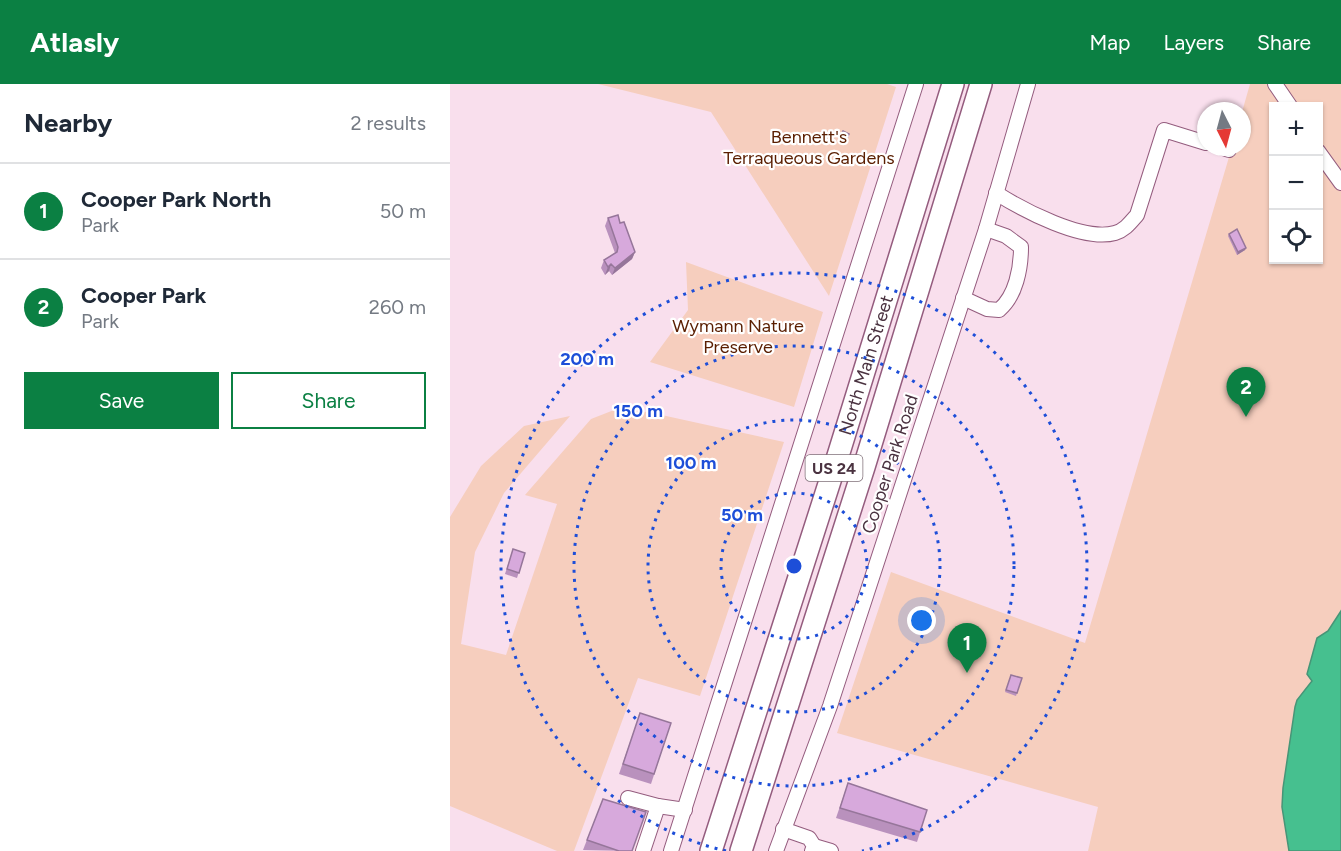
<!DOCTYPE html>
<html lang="en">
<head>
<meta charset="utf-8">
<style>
  :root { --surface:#fff; --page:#f2f2f3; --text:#1f2937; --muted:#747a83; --line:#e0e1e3; --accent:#0b8043 }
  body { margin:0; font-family:Figtree,sans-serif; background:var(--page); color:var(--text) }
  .controls { position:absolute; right:18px; top:18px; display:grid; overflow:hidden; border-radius:0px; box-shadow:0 2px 4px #0004 }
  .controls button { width:54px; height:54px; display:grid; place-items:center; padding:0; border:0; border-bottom:2px solid var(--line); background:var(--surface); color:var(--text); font:30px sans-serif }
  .compass { position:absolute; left:747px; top:18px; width:54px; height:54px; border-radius:50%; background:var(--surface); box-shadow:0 2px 4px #0004; rotate:174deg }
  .you { position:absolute; left:472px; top:537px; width:21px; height:21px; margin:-15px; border:4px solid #fff; border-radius:50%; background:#1a73e8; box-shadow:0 0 0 9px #1a73e833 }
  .badge { display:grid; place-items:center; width:39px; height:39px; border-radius:50%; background:var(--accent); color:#fff; font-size:20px; font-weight:700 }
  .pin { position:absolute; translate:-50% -50px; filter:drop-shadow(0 2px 3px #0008) }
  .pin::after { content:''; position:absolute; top:32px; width:21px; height:18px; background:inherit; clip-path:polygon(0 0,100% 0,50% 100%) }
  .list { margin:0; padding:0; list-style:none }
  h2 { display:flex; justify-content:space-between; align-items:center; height:78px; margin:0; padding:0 24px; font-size:26px }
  h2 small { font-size:20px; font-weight:400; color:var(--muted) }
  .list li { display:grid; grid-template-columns:39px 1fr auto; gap:18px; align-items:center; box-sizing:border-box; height:96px; padding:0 24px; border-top:2px solid var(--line) }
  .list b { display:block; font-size:22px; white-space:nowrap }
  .list p { margin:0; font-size:20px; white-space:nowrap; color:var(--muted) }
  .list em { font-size:20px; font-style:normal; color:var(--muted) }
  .actions { display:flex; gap:12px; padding:18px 24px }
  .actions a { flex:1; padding:14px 0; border:2px solid var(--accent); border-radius:0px; text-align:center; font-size:21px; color:var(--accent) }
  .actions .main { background:var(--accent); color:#fff }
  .icon { flex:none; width:33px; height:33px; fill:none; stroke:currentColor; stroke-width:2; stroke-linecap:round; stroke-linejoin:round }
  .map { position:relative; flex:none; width:891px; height:767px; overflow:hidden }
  header { display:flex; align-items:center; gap:36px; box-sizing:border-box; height:84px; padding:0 30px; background:var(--accent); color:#fff }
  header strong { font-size:28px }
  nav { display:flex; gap:33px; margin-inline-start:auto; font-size:21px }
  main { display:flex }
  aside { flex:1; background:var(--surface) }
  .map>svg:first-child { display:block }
  .green { fill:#f6cebe; fill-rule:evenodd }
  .water { fill:#46c08f; stroke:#479577; stroke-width:1.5 }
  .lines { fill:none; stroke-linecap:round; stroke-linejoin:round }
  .minor-casing { stroke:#945c7e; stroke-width:16 }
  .highway-casing { stroke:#945c7e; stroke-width:24 }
  .minor { stroke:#fff; stroke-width:14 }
  .highway { stroke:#fff; stroke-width:21 }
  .wall { fill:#b991bd }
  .shaded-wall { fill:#96769a }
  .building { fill:#d7a9dc; stroke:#96769a; stroke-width:1.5 }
  .ring { fill:none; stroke:#1d4ed8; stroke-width:3; stroke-dasharray:3 6 }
  .labels { text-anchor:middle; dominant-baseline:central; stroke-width:4.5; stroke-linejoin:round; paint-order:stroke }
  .shield { fill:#fff; stroke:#807079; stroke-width:1.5 }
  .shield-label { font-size:16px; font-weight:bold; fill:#4a3240 }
  .park-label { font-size:18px; fill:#5a1e00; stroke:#fff }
  .street-label { font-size:18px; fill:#4a3240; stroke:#fff }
  .centre { fill:#1d4ed8; stroke:#fff; stroke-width:3 }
  .ring-label { font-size:18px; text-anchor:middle; font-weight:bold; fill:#1d4ed8; stroke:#fff; stroke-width:4.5; stroke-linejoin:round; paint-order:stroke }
</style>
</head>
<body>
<header>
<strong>Atlasly</strong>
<nav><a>Map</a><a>Layers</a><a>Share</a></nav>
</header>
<main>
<aside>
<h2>Nearby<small>2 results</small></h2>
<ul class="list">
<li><span class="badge">1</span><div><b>Cooper Park North</b><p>Park</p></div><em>50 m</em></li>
<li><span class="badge">2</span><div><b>Cooper Park</b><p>Park</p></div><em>260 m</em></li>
</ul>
<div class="actions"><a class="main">Save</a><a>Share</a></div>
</aside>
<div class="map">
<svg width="891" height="767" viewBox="0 0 891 767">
  <rect width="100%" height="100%" fill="#f9dfed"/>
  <g class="green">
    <path d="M148,0H437L446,3L379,212L261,28Z"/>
    <path d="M800,0H891V527L878,547L867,554L857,590L862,597L847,616L845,623L833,704L832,723L839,767H638L648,723L387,649L441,488L635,559L782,63H792V28ZM824,22H868V176H824Z"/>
    <path d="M236,178L373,228L344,323L200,278L238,226Z"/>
    <path d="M164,326L198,328L334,358L250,612L188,594L124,767H107L0,722V433L31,382L74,342L120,332L54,409L25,468L11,560L56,571L107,420L75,411L141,335Z"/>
  </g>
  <path class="water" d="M891,527V767H839L832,723L833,704L845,623L847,616L862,597L857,590L867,554L878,547Z"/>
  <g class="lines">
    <defs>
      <g id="minor">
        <path d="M825,0L840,22"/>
        <path d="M770,63L779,66"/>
        <path d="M868,67L891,99"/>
        <path d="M546,109C573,126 633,158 665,149C675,146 680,139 687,131L714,46L756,59"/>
        <path d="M513,214L537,225L549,226C566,212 571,184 571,163L556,152L536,145"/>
        <path d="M178,714L208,722L235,726"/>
        <path d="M333,745L359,754L364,762L362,767"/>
        <path d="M364,762L381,767"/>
        <path d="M193,767L208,722"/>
        <path d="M221,767L466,0"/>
        <path d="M326,767L380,622L536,145L578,0"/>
      </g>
      <g id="highway">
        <path id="s1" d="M261,767L387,375L503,0"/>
        <path d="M291,767L414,383L531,0"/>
      </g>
    </defs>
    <use href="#minor" class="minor-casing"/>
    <use href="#highway" class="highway-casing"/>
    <use href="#minor" class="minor"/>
    <use href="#highway" class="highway"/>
  </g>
  <g class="wall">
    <path d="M393,47L398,52L395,58L389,55Z"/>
    <path d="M158,134L170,139L185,168L182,175L162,191L159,187L155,191L151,184L154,176L165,169L155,142Z"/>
    <path d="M779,150L796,164L795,166L787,171L778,152Z"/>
    <path d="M63,465L75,469L67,494L55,490Z"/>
    <path d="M561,591L572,594L566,612L555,608Z"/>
    <path d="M190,629L221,639L201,700L169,690Z"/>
    <path d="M398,699L477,726L467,758L386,734Z"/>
    <path d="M153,715L182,767L133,766Z"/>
  </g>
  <g class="shaded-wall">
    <path d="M796,164L795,166L787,171L788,168Z"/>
    <path d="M185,168L182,175L162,191L165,184Z"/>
    <path d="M161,180L159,187L155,191L158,183Z"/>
  </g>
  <g class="building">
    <path d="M393,47L399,50L396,56L390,53Z"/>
    <path d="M168,131L170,139L174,138L185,168L165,184L161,180L158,183L154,176L167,168L168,163L158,134Z"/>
    <path d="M787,145L796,164L788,168L779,150Z"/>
    <path d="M63,465L75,469L69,489L57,485Z"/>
    <path d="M561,591L572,594L567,609L556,606Z"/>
    <path d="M190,629L221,639L204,690L173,680Z"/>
    <path d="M398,699L477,726L470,748L390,724Z"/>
    <path d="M153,715L196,728L182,767H169L137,756Z"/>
  </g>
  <g class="ring">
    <circle cx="344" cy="482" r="73"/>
    <circle cx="344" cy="482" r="146"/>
    <circle cx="344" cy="482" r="220"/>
    <path d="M276 767A293 293 0 1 1 412 767"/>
  </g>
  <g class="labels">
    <rect class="shield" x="355.5" y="371" width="57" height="26" rx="4.5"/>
    <g class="shield-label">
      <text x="384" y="384">US 24</text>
    </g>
    <g class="park-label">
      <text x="359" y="53">Bennett's<tspan x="359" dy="21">Terraqueous Gardens</tspan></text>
      <text x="288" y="242">Wymann Nature<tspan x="288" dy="21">Preserve</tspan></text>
    </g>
    <g class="street-label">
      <text stroke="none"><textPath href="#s1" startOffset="510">North Main Street</textPath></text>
      <text transform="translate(440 380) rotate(-72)">Cooper Park Road</text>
    </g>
  </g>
  <circle cx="344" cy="482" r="9" class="centre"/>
  <g class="ring-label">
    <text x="137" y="281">200 m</text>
    <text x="188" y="333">150 m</text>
    <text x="241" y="385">100 m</text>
    <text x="292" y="437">50 m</text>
  </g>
</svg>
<div class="controls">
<button>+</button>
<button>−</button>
<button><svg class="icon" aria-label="locate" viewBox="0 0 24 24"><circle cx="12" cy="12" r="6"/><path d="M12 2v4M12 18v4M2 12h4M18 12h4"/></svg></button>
</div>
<svg class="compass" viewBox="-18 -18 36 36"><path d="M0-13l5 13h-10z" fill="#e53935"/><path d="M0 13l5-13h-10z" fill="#747a83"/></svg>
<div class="you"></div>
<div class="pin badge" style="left:517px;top:589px">1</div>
<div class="pin badge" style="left:796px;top:333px">2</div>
</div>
</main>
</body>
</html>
